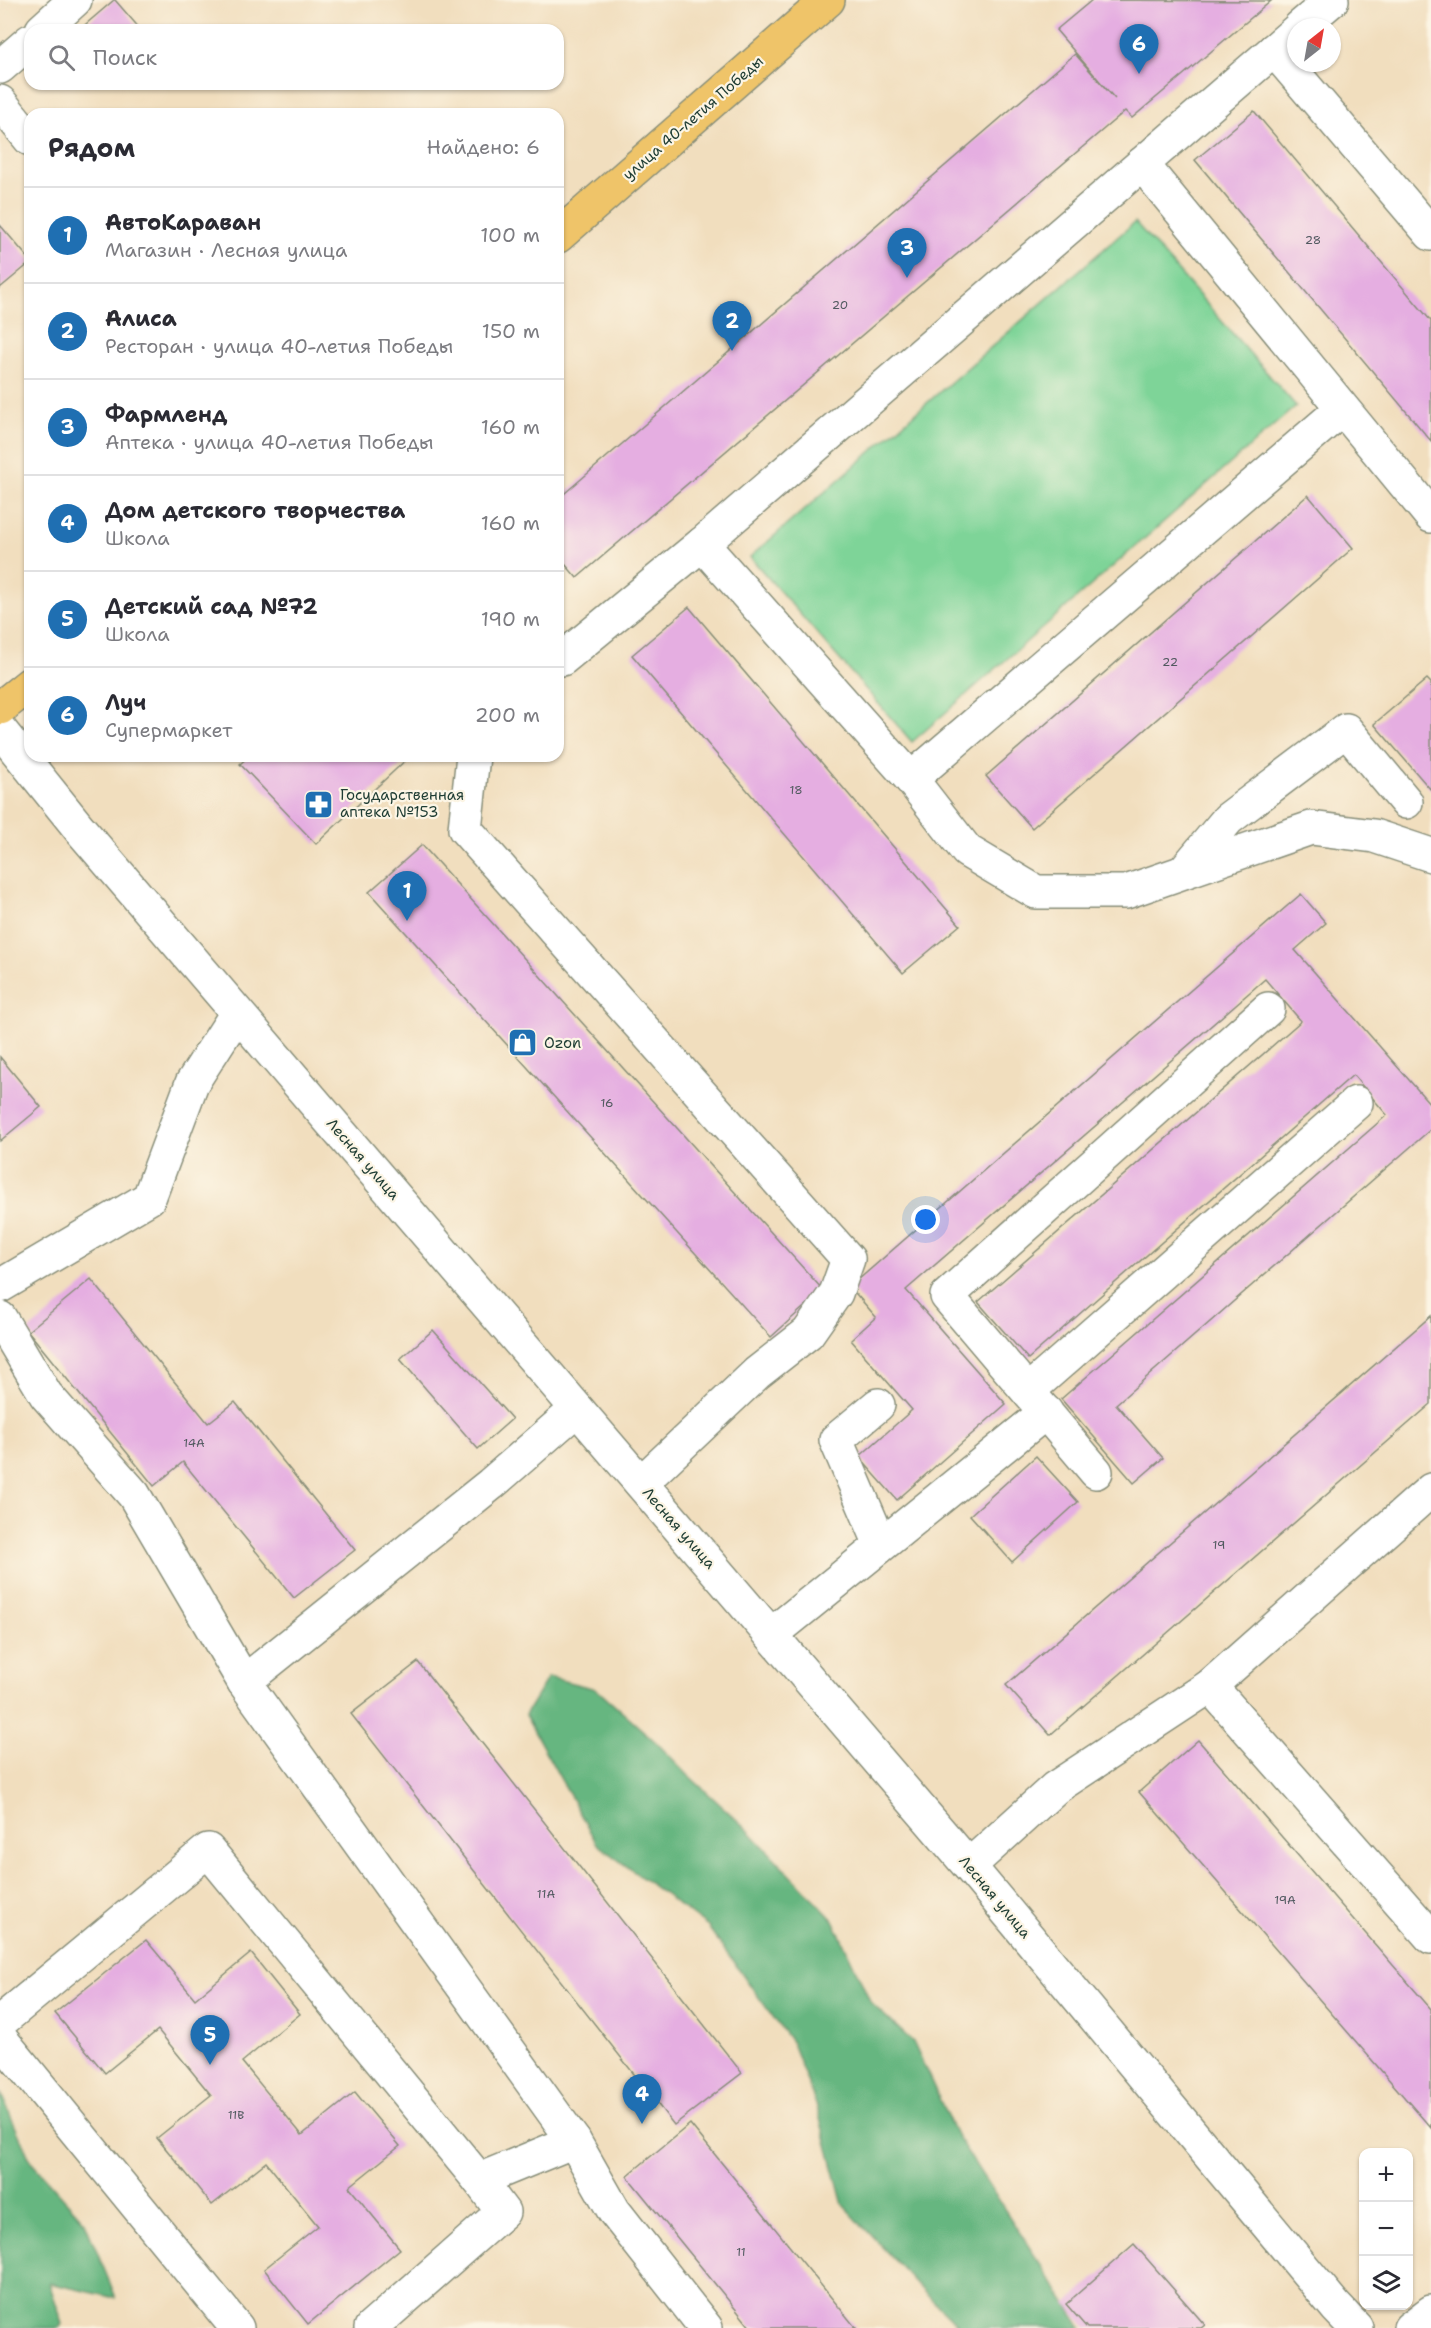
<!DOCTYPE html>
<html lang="ru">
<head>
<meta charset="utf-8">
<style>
  :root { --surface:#fff; --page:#f2f2f3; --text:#2b2b33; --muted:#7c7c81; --line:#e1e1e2; --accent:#1f6fb2 }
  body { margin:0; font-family:"Shantell Sans",sans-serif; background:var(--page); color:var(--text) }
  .controls { position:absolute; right:18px; bottom:18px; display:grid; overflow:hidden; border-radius:12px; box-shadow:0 2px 4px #0004 }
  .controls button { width:54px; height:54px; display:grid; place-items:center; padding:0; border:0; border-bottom:2px solid var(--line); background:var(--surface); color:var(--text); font:30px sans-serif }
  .compass { position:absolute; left:1287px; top:18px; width:54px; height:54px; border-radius:50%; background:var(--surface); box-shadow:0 2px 4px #0004; rotate:31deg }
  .you { position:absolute; left:926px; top:1220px; width:21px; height:21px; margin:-15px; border:4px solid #fff; border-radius:50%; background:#1a73e8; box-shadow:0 0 0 9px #1a73e833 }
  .badge { display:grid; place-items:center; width:39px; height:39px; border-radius:50%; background:var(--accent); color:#fff; font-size:20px; font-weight:700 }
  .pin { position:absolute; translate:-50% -50px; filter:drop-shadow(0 2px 3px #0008) }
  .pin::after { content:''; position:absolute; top:32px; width:21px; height:18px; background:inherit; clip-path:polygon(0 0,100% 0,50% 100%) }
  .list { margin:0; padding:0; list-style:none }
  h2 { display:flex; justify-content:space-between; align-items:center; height:78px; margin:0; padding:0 24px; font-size:26px }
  h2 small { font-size:20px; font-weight:400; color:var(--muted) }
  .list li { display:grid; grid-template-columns:39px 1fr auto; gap:18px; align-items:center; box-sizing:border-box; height:96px; padding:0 24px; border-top:2px solid var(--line) }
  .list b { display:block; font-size:22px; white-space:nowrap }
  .list p { margin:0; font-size:20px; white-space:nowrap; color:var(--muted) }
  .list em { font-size:20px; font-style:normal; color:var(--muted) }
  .icon { flex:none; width:33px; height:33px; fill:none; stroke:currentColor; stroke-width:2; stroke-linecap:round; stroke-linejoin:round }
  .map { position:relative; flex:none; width:1431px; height:2328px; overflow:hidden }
  .search { position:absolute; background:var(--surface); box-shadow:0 2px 4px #0004; left:24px; top:24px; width:540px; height:66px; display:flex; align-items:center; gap:15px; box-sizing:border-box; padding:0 21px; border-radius:18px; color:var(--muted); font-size:22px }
  .panel { position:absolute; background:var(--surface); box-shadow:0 2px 4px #0004; left:24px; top:108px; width:540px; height:654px; border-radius:18px }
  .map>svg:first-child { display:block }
  .green { fill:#7ed498; stroke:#4e8866; stroke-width:1.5 }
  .forest { fill:#66b680; stroke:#427a5a; stroke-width:1.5 }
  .building { fill:#e5aee1 }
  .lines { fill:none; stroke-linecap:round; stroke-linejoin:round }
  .minor-casing { stroke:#888e79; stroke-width:36 }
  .major-casing { stroke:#888e79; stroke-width:36 }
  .minor { stroke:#fff; stroke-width:33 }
  .major { stroke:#efc469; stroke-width:33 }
  .labels { text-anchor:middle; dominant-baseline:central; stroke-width:4.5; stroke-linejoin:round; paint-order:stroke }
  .number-label { font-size:12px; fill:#50595f }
  .street-label { font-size:15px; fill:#1f3d34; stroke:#fcf5e5 }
  .poi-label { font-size:15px; fill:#1f3d34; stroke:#fcf5e5; text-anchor:start }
</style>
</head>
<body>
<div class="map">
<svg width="1431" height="2328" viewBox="0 0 1431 2328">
  <rect width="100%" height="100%" fill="#fcf5e5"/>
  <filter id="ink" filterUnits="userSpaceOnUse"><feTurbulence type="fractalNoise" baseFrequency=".0167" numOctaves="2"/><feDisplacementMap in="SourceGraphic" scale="12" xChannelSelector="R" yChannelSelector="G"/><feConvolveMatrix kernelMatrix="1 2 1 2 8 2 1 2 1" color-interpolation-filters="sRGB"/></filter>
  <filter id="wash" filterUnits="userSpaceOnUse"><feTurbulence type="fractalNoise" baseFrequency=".008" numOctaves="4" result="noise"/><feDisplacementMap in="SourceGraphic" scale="24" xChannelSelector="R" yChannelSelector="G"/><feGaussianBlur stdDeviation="1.35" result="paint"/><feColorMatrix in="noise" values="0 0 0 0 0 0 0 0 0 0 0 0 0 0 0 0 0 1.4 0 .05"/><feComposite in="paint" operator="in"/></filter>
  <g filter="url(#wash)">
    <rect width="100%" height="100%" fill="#f1debe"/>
    <path class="green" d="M1135,222L1296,406L912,742L750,557Z"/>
    <g class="forest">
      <path d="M548,1677L596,1689L657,1743L688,1775L749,1831L833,1920L871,2003L913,2042L956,2135L1082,2328H961L925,2293L843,2205L817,2107L792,2043L708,1927L597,1844L525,1715Z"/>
      <path d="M0,2092L31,2162L85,2222L116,2298L49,2283L63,2324L59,2328H0Z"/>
    </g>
    <g id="blocks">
      <g class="building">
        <path d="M115,0L141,30H79L114,0Z"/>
        <path d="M1092,0L1271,1L1132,118L1125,111L577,578L558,556V499L1075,54L1115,99L1056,30Z"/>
        <path d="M1254,111L1431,321V441L1195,160Z"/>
        <path d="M0,225L30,260V263L0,288Z"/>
        <path d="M1308,495L1353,548L1032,828L986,776Z"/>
        <path d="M689,607L960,925L903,973L632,655Z"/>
        <path d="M1427,679L1431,683V790L1374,724Z"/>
        <path d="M249,756H410L316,844L240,764Z"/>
        <path d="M422,845L823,1290L771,1337L369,892Z"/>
        <path d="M1301,894L1326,923L1295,950L1431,1105V1129L1116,1404L1163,1458L1134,1483L1061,1399L1387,1115L1353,1075L1028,1359L978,1302L1301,1021L1265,979L906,1290L1006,1404L897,1500L859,1457L912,1410L851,1340L876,1317L850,1287Z"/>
        <path d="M0,1057L41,1107L0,1141Z"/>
        <path d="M91,1279L208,1423L235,1402L355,1550L294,1598L183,1462L154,1486L28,1331Z"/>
        <path d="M1431,1316V1404L1050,1735L1006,1685Z"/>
        <path d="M433,1330L512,1419L478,1449L400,1359Z"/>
        <path d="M1036,1456L1078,1502L1012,1562L970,1515Z"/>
        <path d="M418,1662L742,2073L674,2125L351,1714Z"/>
        <path d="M1198,1740L1431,2009V2128L1139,1792Z"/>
        <path d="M146,1940L195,1999L251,1953L300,2014L242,2062L302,2135L355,2092L400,2146L349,2187L400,2249L308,2324L264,2269L318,2226L266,2162L212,2205L157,2138L211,2095L158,2030L105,2073L55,2013Z"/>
        <path d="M690,2124L856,2328H751L627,2176Z"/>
        <path d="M1134,2244L1205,2325L1201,2328H1087L1066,2304Z"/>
      </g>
    </g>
  </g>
  <g filter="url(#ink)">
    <use href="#blocks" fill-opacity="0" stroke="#888e79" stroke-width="1.5"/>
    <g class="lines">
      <defs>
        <g id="minor">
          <path d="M1300,27L1332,0"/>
          <path d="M42,30L75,0"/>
          <path d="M1274,50L1431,234"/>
          <path d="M0,67L30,41"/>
          <path d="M0,102L30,139"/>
          <path d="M1142,164L1431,516"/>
          <path d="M702,544L1296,31"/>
          <path d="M558,654L562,659L702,544L911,779L967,851L1036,892H1126L1311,828L1374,836L1431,855"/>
          <path d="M0,730L79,828L969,1866L1336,2307L1356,2328"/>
          <path d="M473,756L465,829L848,1259L836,1293L808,1333L757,1373L641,1483"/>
          <path d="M911,779L1342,409"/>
          <path d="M1185,870L1228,819L1346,730L1406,802"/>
          <path d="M0,1286L149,1198L192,1083L237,1013"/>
          <path d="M0,1318L46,1395L134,1495L244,1682L574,2141L614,2211L706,2328"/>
          <path d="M1028,1391L1356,1103"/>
          <path d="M878,1405L836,1440L881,1545"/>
          <path d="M1096,1472L947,1296L1268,1009"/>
          <path d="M772,1634L1046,1412"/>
          <path d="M244,1682L491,1484L577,1409"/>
          <path d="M1210,1686L1431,1937"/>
          <path d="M969,1866L1055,1788L1210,1686L1431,1490"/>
          <path d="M0,2022L208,1850L479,2180L574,2141"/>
          <path d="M0,2038L237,2328"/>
          <path d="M371,2328L503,2212L479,2180"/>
          <path d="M1410,2328L1431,2312"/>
        </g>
        <g id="major">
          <path d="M558,236L828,0"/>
          <path d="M0,708L30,684"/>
        </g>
      </defs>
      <use href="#minor" class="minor-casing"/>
      <use href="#major" class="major-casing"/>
      <use href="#minor" class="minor"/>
      <use href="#major" class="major"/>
    </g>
  </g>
  <defs>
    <symbol id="pharmacy-square" viewBox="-11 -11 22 22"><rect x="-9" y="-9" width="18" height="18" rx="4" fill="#1f6fb2" stroke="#fcf5e5"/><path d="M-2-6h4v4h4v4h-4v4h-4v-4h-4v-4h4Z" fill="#fff"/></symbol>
    <symbol id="shop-square" viewBox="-11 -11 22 22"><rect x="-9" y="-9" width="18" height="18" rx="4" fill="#1f6fb2" stroke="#fcf5e5"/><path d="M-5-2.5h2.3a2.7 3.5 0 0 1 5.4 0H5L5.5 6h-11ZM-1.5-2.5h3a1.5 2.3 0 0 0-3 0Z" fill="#fff"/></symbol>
  </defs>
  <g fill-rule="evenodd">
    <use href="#pharmacy-square" x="302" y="788" width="33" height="33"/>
    <use href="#shop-square" x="506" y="1026" width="33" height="33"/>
  </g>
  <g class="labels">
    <g class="number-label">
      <text x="1313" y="240">28</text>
      <text x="840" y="305">20</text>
      <text x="1170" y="662">22</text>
      <text x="796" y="790">18</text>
      <text x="607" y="1103">16</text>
      <text x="194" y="1443">14А</text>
      <text x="1219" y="1545">19</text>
      <text x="546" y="1894">11А</text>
      <text x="1285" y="1900">19А</text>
      <text x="236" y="2115">11В</text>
      <text x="741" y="2252">11</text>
    </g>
    <g class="street-label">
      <text transform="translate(693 118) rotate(-41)">улица 40-летия Победы</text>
      <text transform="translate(363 1159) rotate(49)">Лесная улица</text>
      <text transform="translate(679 1528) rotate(49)">Лесная улица</text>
      <text transform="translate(995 1897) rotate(50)">Лесная улица</text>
    </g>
    <g class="poi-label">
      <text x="340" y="795">Государственная<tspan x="340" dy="17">аптека №153</tspan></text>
      <text x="544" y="1043">Ozon</text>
    </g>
  </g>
</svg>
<div class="controls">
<button>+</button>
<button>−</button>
<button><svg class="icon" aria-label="layers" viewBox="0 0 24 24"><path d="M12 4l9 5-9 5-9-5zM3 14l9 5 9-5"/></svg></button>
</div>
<svg class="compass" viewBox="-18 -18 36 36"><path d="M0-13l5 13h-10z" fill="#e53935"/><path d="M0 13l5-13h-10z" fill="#7c7c81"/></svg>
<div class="you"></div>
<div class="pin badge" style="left:407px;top:921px">1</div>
<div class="pin badge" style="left:732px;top:351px">2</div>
<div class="pin badge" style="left:907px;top:278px">3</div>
<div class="pin badge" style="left:642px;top:2124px">4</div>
<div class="pin badge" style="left:210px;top:2065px">5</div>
<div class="pin badge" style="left:1139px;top:74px">6</div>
<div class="search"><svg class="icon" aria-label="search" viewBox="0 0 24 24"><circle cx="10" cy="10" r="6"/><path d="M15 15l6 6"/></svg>Поиск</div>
<section class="panel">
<h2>Рядом<small>Найдено: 6</small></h2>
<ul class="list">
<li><span class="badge">1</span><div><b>АвтоКараван</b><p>Магазин · Лесная улица</p></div><em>100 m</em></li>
<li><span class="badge">2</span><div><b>Алиса</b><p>Ресторан · улица 40-летия Победы</p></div><em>150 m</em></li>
<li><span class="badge">3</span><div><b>Фармленд</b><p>Аптека · улица 40-летия Победы</p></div><em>160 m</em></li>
<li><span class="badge">4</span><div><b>Дом детского творчества</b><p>Школа</p></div><em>160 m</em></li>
<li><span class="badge">5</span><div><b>Детский сад №72</b><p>Школа</p></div><em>190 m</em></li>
<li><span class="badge">6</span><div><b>Луч</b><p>Супермаркет</p></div><em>200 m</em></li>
</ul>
</section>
</div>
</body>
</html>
